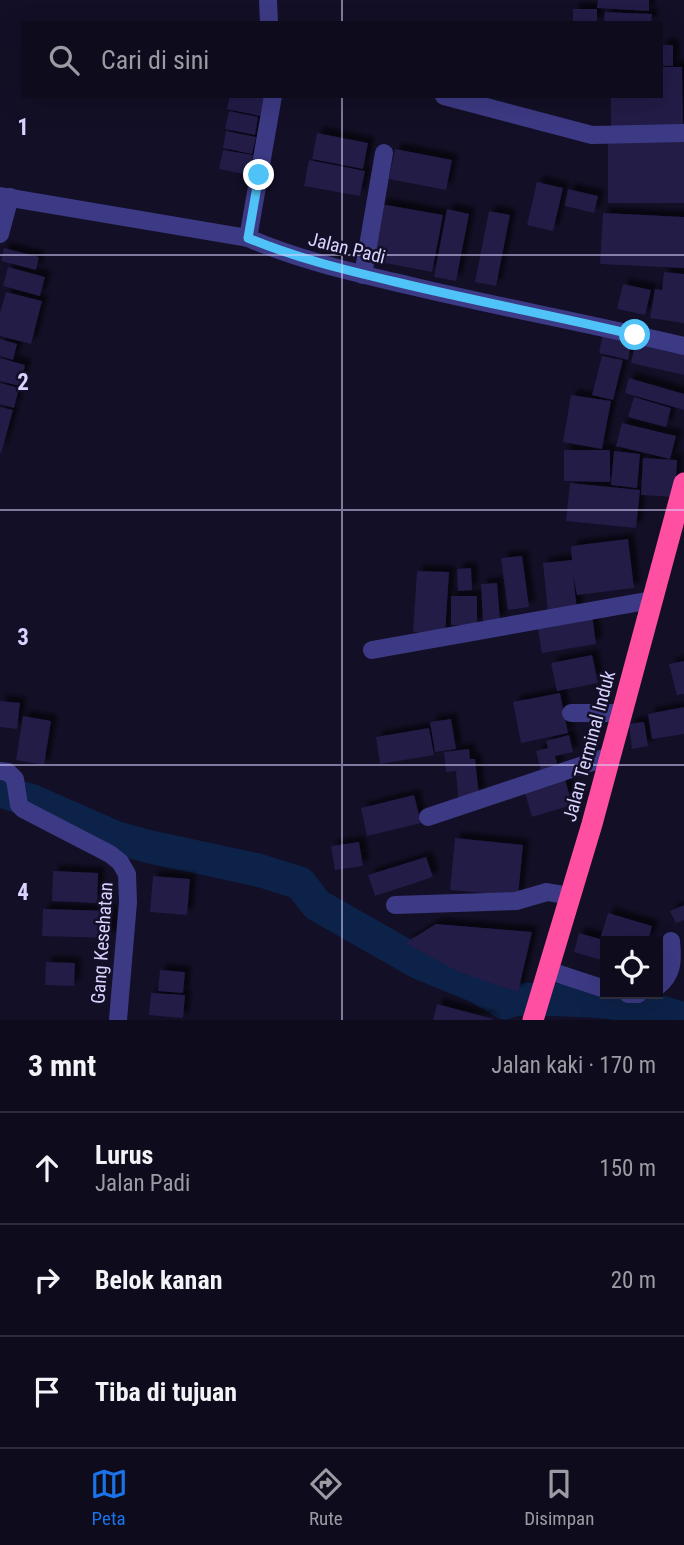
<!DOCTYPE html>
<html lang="id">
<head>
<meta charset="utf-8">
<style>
  :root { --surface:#0e0b1c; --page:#171425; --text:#f1f3f6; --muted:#9b9ba3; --line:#2e2b3b; --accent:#1a73e8 }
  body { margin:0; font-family:"Roboto Condensed",sans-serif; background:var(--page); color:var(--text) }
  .controls { position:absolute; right:21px; bottom:21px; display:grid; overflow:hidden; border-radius:0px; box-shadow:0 7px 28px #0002 }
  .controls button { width:63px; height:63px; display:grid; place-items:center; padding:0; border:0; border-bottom:2px solid var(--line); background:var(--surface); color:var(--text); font:35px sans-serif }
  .stop { position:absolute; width:21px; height:21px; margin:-16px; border:5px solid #4fc3f7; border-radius:50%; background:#fff }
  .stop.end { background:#4fc3f7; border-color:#fff; box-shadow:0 2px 7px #0008 }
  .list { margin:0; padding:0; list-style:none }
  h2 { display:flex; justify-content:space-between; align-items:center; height:91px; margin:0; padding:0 28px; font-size:30px }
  h2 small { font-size:23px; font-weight:400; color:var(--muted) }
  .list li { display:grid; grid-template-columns:46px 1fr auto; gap:21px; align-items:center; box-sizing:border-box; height:112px; padding:0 28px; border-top:2px solid var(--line) }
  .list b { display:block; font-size:26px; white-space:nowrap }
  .list p { margin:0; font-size:23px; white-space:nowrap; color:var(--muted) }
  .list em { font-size:23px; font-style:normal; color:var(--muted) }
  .icon { flex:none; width:38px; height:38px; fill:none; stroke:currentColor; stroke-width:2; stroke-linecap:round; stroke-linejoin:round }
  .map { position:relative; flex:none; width:684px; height:1020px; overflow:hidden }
  .search { position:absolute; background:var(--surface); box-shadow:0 7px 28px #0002; left:21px; right:21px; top:21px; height:77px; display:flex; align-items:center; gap:18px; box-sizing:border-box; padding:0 24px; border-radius:0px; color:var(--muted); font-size:26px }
  .sheet { height:427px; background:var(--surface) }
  nav { display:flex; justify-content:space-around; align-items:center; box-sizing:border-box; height:98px; border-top:2px solid var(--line); background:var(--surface); font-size:19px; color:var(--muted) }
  nav a { display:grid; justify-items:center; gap:4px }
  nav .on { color:var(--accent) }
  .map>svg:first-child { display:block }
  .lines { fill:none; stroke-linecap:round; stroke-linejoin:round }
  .river { stroke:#0c2248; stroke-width:33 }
  .building { fill:#241b47; filter:url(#shadow) }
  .minor { stroke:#3d3a85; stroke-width:18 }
  .highway { stroke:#ff4fa3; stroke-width:21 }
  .route { stroke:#4fc3f7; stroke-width:9 }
  .grid { fill:none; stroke:#d9d4ff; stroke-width:2; stroke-opacity:0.55 }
  .labels { text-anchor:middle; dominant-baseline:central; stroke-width:5; stroke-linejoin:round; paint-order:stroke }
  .street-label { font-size:19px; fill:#d9d4ff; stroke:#130f26 }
  .grid-label { font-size:23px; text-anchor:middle; font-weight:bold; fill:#d9d4ff; stroke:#130f26; stroke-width:5; stroke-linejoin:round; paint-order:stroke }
</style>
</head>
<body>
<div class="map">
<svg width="684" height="1020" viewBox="0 0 684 1020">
  <defs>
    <filter id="shadow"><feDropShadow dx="6" dy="-6" stdDeviation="2" flood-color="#0009"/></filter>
  </defs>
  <rect width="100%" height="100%" fill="#130f26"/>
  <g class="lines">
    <path class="river" d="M0,791L33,801L115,837L146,846L258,870L300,883L317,905L419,963L478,987L505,1003L516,999C573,1000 631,999 684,1019"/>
  </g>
  <g class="building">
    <path d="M598,0H649V11L597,8Z"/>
    <rect x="573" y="9" width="24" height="14"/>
    <path d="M605,12L652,14L651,23H604Z"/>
    <path d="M661,45H673V66L661,65Z"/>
    <path d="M661,67H682L683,128L611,130V96H661Z"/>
    <path d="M230,96H265L260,116L227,109Z"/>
    <path d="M229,111L258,117L255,135L225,129Z"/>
    <path d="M226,131L256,137L252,154L223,148Z"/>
    <path d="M317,133L368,143L363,169L312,159Z"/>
    <rect x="608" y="139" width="76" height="64"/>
    <path d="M395,149L452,160L446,190L389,179Z"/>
    <path d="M223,150L253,155L249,175L219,169Z"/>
    <path d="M309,160L365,171L360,196L304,186Z"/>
    <path d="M537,182L563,188L553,231L527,225Z"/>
    <path d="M568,189L598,196L594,213L565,206Z"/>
    <path d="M381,204L443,215L432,272L370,260Z"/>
    <path d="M447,209L469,214L456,281L434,277Z"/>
    <path d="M489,211L510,215L496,286L475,282Z"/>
    <path d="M603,213L684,217V268L600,264Z"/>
    <path d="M4,248L39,257L36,270L1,261Z"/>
    <path d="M8,267L45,277L40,296L3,286Z"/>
    <path d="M664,272L684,274V323L650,318L655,289L662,290Z"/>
    <path d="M623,284L651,290L645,315L617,309Z"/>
    <path d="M6,292L42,301L31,344L0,336V313Z"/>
    <path d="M603,333L632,340L628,360L599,353Z"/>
    <path d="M0,339L17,344L13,360L0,356Z"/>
    <path d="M636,340L684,351V375L631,363Z"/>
    <path d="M602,356L623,360L613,400L592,395Z"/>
    <path d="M0,358L25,365L20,386L0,381Z"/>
    <path d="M629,378L684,394V410L625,393Z"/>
    <path d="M0,383L19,388L14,408L0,404Z"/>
    <path d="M571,395L611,401L602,449L563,442Z"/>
    <path d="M634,397L671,408L666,427L628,417Z"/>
    <path d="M0,407L13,410L1,453H0Z"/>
    <path d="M622,423L676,436L670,459L616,446Z"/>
    <path d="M564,450H610V482L564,481Z"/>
    <path d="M614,451L640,454L637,488L611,485Z"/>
    <path d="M643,458L677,460L675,497L641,495Z"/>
    <path d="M570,483L640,490L636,528L566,521Z"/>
    <path d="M628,539L634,588L577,595L573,574L577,610L548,613L543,563L572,560L571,546Z"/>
    <path d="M522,556L529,607L508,610L501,558Z"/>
    <path d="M471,568L472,590L458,591L457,569Z"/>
    <path d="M417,571L449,572L445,634L413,632Z"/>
    <path d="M497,583L500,621L483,622L481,584Z"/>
    <rect x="451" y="596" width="26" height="29"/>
    <path d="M592,615L596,644L542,653L537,624Z"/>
    <path d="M592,655L598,683L557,691L551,663Z"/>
    <path d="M684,661V694L677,695L669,664Z"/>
    <path d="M560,693L568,733L521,743L513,702Z"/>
    <path d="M0,701L20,703L17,729L0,727Z"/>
    <path d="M684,707V734L652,739L648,714Z"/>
    <path d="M23,716L51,721L44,765L16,760Z"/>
    <path d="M451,719L456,749L435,752L430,722Z"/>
    <path d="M644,722L648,746L632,749L629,724Z"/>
    <path d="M429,728L434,755L380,764L376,737Z"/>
    <path d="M569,735L573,752L555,756L558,767L541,771L536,751L548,748L546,741Z"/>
    <path d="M469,749L470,759H475L479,796L458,798L456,771L446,772L444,752Z"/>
    <path d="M564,775L572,805L532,817L523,786Z"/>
    <path d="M414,795L421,823L367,836L361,808Z"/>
    <path d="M455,838L523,845L518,896L450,890Z"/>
    <path d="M359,842L363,866L335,870L331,846Z"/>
    <path d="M426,857L433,877L375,896L368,875Z"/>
    <path d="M53,871L98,873L97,903L52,901Z"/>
    <path d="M153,876L190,879L187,915L150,912Z"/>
    <path d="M684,905V920L676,923L670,911Z"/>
    <path d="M43,909L111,911V938L42,936Z"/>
    <path d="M608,913L652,926L648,941H605V961L574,952L579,933L600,939Z"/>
    <path d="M436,924L532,932L518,992L459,972L405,943Z"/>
    <path d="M658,956L665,958L658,979Z"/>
    <path d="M46,962L75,963L74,986L45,985Z"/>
    <path d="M160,970L185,972L183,993L158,991Z"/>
    <path d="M151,993L185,995L183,1018L149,1015Z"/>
    <path d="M437,1004L493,1019V1020H433Z"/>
  </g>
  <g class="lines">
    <g class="minor">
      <path d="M268,0L269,23"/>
      <path d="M444,96L592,135L684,133"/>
      <path d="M0,196L248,238C299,260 352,272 407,285C499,307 592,324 684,346"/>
      <path d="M0,234L10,197"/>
      <path d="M248,238L273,96"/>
      <path d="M363,275L384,153"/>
      <path d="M372,650L652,600"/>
      <path d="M571,713H622"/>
      <path d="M0,771L8,772L15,779L19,805L23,809L110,854L120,862L127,874L128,902L118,1020"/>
      <path d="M428,817L610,756"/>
      <path d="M395,905L516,901L547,892L570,896"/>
      <path d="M547,970L605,989"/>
      <path d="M658,986C673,974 673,960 671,941"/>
      <path d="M628,994H638"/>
    </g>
    <path class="highway" d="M533,1020L592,824L684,483"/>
  </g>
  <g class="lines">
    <path class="route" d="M259,175L248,238C296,258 345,270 396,282C475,301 555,316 635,335"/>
  </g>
  <path class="grid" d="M342,0V23M342,96V1020M0,255H684M0,510H684M0,765H684"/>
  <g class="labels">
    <g class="street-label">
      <text transform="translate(347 248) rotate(14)">Jalan Padi</text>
      <text transform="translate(589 746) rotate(-75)">Jalan Terminal Induk</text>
      <text transform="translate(102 943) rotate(-86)">Gang Kesehatan</text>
    </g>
  </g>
  <g class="grid-label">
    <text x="23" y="135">1</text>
    <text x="23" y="390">2</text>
    <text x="23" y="645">3</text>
    <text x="23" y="900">4</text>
  </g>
</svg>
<div class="controls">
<button><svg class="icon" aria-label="locate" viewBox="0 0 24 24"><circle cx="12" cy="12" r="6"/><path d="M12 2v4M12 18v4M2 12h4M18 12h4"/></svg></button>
</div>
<div class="stop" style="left:635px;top:335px"></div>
<div class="stop end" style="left:259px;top:175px"></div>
<div class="search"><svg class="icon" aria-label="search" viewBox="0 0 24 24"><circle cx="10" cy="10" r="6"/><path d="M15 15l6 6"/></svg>Cari di sini</div>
</div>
<section class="sheet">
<h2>3 mnt<small>Jalan kaki · 170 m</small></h2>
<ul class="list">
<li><svg class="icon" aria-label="ahead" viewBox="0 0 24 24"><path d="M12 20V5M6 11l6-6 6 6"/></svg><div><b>Lurus</b><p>Jalan Padi</p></div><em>150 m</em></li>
<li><svg class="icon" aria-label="right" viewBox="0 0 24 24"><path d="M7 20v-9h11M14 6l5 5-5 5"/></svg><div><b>Belok kanan</b></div><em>20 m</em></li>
<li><svg class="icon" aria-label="arrive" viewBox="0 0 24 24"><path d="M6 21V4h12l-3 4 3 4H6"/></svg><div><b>Tiba di tujuan</b></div></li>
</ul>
</section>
<nav>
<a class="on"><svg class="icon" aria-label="map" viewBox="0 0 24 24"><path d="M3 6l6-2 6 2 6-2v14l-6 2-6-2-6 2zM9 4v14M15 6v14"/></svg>Peta</a>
<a><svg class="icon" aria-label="directions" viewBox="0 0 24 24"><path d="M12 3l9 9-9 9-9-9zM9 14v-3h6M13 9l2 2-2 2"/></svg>Rute</a>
<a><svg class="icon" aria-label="saved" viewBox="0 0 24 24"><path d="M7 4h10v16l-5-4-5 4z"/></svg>Disimpan</a>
</nav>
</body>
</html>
